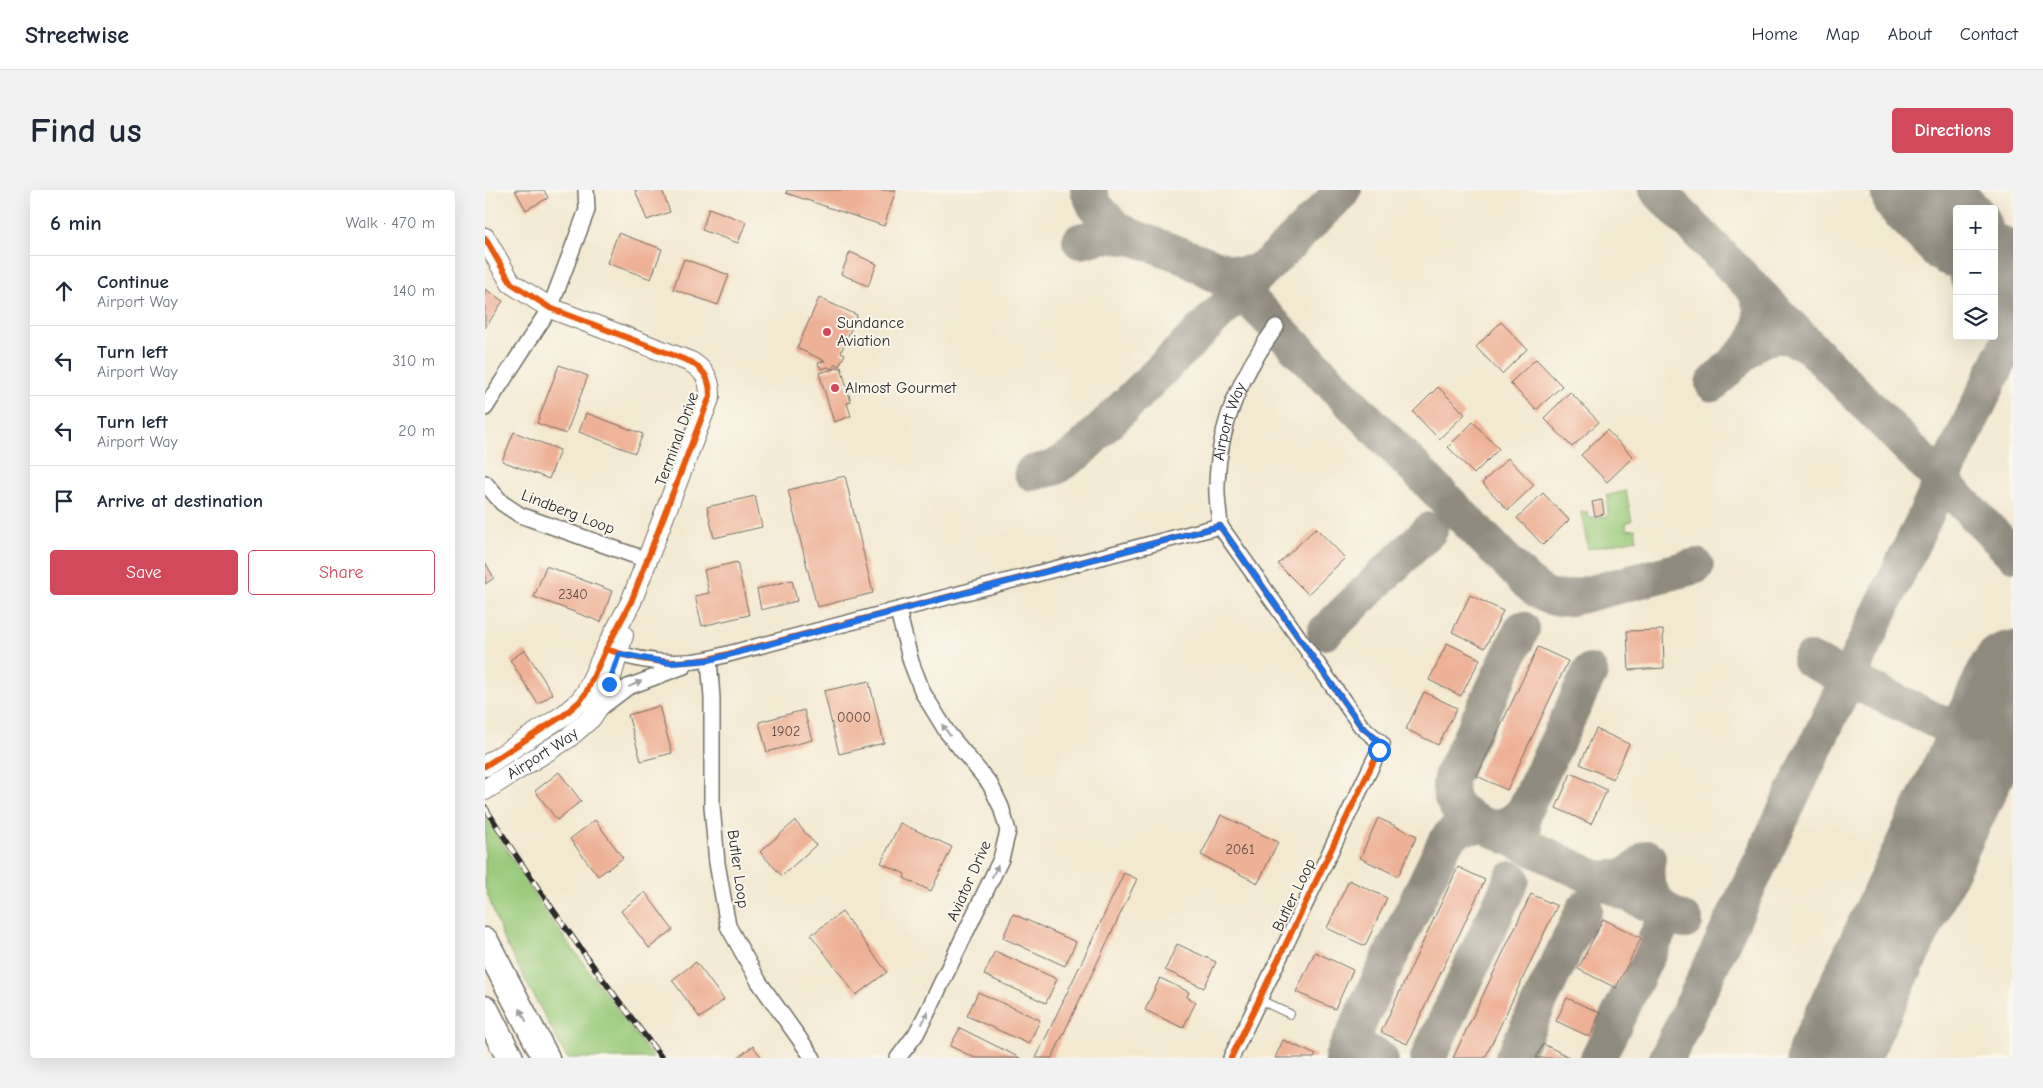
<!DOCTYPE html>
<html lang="en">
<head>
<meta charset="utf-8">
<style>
  :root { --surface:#fff; --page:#f2f2f3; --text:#1f2937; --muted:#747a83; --line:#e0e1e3; --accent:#d1495b }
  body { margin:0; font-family:"Comic Neue",sans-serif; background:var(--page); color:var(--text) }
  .controls { position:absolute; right:15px; top:15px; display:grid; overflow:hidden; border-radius:5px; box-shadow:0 5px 20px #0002 }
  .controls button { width:45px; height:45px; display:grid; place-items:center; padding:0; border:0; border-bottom:1px solid var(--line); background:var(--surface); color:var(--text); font:25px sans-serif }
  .stop { position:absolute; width:15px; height:15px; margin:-11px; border:4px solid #1a73e8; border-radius:50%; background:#fff }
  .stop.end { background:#1a73e8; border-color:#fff; box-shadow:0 1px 5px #0008 }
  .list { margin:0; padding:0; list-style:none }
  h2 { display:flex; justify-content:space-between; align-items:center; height:65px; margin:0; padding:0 20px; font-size:21px }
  h2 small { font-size:16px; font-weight:400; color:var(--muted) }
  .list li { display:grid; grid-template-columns:32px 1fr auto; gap:15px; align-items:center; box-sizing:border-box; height:70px; padding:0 20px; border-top:1px solid var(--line) }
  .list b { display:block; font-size:19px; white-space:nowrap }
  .list p { margin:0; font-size:16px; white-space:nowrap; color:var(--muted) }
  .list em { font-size:16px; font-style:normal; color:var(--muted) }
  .actions { display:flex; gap:10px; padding:15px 20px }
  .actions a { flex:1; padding:11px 0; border:1px solid var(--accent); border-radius:5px; text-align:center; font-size:18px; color:var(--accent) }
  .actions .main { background:var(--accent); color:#fff }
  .icon { flex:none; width:28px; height:28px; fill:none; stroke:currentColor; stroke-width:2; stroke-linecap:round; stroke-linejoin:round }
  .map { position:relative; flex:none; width:1528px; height:868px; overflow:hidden; border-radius:5px }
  header { display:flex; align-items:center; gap:30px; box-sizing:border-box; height:70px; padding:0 25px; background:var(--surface); border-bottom:1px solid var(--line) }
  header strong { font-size:24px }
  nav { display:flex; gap:28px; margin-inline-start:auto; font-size:18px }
  .intro { display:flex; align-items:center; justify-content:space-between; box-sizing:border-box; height:120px; padding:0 30px }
  h1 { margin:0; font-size:35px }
  .button { padding:12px 22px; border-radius:5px; background:var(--accent); color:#fff; font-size:18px; font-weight:700 }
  main { display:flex; gap:30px; padding:0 30px }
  aside { flex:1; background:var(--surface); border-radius:5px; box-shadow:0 5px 20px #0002 }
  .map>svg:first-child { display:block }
  .green { fill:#9acb7b; stroke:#627b53 }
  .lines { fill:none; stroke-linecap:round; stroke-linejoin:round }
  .taxiway { stroke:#8f8a7e; stroke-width:36 }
  .runway { stroke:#8f8a7e; stroke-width:91 }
  .building { fill:#eeb197 }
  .lane-casing { stroke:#716e65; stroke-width:10 }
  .street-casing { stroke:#716e65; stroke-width:18 }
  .secondary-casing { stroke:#716e65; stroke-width:22 }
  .highway-casing { stroke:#716e65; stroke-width:29 }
  .lane { stroke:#fff; stroke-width:8 }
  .street { stroke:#fff; stroke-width:15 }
  .secondary { stroke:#fff; stroke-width:20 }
  .highway { stroke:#fff; stroke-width:26 }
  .rail-casing { stroke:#2b2b2b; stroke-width:5.5 }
  .rail { stroke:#fbf7ec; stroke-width:4; stroke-dasharray:11; stroke-linecap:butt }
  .cycleway-casing { stroke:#fbf7ec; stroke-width:9 }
  .cycleway { stroke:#e8590c; stroke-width:6 }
  .oneway { fill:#a0a0a0 }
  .route { stroke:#1a73e8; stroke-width:6 }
  .poi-dot { fill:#d1495b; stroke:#fbf7ec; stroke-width:2 }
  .labels { text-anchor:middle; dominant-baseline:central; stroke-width:4; stroke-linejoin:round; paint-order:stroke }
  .number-label { font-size:14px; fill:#5c4c46 }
  .poi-label { font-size:16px; fill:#2b2b2b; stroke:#fbf7ec; text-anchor:start }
  .street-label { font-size:16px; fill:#2b2b2b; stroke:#fbf7ec }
</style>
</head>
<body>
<header>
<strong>Streetwise</strong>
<nav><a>Home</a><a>Map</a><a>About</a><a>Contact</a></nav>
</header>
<div class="intro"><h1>Find us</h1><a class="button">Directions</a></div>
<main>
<aside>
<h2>6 min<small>Walk · 470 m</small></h2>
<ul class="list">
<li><svg class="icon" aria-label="ahead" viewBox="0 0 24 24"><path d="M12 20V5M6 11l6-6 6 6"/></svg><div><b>Continue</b><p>Airport Way</p></div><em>140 m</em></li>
<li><svg class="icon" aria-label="left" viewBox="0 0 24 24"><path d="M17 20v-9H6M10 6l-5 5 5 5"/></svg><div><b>Turn left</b><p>Airport Way</p></div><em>310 m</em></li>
<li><svg class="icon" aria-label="left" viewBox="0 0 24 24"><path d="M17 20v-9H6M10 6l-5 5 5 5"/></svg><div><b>Turn left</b><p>Airport Way</p></div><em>20 m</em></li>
<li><svg class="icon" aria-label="arrive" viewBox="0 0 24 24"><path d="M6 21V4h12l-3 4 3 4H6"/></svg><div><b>Arrive at destination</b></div></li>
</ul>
<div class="actions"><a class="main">Save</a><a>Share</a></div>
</aside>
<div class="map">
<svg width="1528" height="868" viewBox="0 0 1528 868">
  <rect width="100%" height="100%" fill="#fbf7ec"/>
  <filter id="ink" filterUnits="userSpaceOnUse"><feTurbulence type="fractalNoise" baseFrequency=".02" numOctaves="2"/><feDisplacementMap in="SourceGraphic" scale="10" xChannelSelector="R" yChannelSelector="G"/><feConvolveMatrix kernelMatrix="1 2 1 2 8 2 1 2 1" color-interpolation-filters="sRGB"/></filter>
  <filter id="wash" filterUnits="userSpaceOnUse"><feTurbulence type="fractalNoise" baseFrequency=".0096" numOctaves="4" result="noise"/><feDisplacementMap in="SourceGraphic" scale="20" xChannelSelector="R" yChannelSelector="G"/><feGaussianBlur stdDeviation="1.12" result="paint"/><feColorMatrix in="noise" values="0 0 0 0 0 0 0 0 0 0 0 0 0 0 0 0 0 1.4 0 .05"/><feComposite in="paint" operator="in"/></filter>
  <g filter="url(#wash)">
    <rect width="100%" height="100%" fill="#f3e9d1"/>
    <g class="green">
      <path d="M1141,301L1147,331L1141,333L1142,340L1150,339L1152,349L1103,359L1096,322L1102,321L1103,326L1106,328L1123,326L1122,313L1124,309L1120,306Z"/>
      <path d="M0,625L59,720L168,868H82L18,748L0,697Z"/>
    </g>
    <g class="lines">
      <g class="taxiway">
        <path d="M603,0L610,16L630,38L650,48L751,85L769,83L784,74L859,0"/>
        <path d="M1172,0L1528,364"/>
        <path d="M595,51L619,45L650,48"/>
        <path d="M705,70L753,98L1042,392C1056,404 1067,411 1086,408L1211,376"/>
        <path d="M1517,89L1528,108"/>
        <path d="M1269,99C1280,119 1278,136 1267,155C1289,142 1303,144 1324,156"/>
        <path d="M1228,194L1267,155"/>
        <path d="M547,283L569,278L592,263L784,74"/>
        <path d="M1037,439L966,587C962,607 971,621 988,630L1200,731"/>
        <path d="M840,442L945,340"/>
        <path d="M1325,470L1456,533"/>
        <path d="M1476,595C1481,569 1480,550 1456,533C1480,540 1497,532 1514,515"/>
        <path d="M1039,645L1037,636L1039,621L1105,482"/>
        <path d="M1111,688C1133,690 1148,685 1163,668C1158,691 1165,708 1183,722"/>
        <path d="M864,853L895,868"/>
        <path d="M857,868L960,652C987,616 1010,656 1039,621"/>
        <path d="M943,868L1027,689"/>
        <path d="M1028,868L1100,717"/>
        <path d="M1113,868L1177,735L1188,729L1200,731"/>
        <path d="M1182,868L1528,142"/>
      </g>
      <g class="runway">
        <path d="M1431,0L1472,42"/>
        <path d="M1509,80L1528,100"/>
        <path d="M1347,868L1528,486"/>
      </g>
    </g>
    <g id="blocks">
      <g class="building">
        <path d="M30,0H59L63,8L41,20Z"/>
        <path d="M150,0H177L185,22L162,30Z"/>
        <path d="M302,0H411L399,36L301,3Z"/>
        <path d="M224,18L261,32L253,53L217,40Z"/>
        <path d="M133,43L177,59L166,89L122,73Z"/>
        <path d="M365,62L392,74L383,96L356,84Z"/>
        <path d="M199,69L244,85L233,115L188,99Z"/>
        <path d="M0,99L18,111L0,138Z"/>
        <path d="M334,108L372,125L356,162L360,164L354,176L350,174L347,179L343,177L336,179L333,173L340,171L312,158Z"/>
        <path d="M1016,132L1042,159L1017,184L991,157Z"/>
        <path d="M1051,169L1077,196L1051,220L1025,193Z"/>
        <path d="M74,175L103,186L81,244L52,233Z"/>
        <path d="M356,177L366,212L362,213L366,226L349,232L334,183Z"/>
        <path d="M953,197L980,224L954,249L928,222Z"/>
        <path d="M1085,202L1114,232L1087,257L1059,228Z"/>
        <path d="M101,223L158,244L150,263L94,242Z"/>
        <path d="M988,232L1014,259L989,284L963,257Z"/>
        <path d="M1122,240L1148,267L1122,292L1096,265Z"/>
        <path d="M29,242L75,260L64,289L17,271Z"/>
        <path d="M1023,268L1049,295L1023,320L997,293Z"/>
        <path d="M360,286L388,403L332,417L303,300Z"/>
        <path d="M1058,303L1084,330L1058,355L1032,328Z"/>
        <path d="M270,306L277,337L229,348L222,317Z"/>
        <path d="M1117,310L1119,324L1110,326L1107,312Z"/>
        <path d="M831,338L860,368L823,404L793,374Z"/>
        <path d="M0,372L9,388L0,394Z"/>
        <path d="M252,372L264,425L217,436L210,406L224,403L219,380Z"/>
        <path d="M61,376L127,401L116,432L49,407Z"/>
        <path d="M307,390L312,411L276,420L272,399Z"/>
        <path d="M985,405L1018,421L1000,458L967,442Z"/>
        <path d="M1178,440L1179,478L1144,480L1142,441Z"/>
        <path d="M962,453L995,469L976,506L944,490Z"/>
        <path d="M1053,457L1083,471L1022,600L992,586Z"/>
        <path d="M40,460L68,504L53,514L25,470Z"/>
        <path d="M384,491L399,553L354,564L339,501Z"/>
        <path d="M939,502L972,518L953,555L921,539Z"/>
        <path d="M174,516L187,563L156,571L143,525Z"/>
        <path d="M319,520L327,550L282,562L274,532Z"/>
        <path d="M1111,539L1144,554L1128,589L1095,574Z"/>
        <path d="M74,582L96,611L72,630L50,601Z"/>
        <path d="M1086,583L1122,600L1106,634L1071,618Z"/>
        <path d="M736,625L793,652L773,693L716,665Z"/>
        <path d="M893,628L932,646L913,686L875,668Z"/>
        <path d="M110,630L138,668L113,686L85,649Z"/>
        <path d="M310,631L331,655L297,686L275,662Z"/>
        <path d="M415,633L467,657L446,701L419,688L420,684L396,673Z"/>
        <path d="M973,677L1000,690L922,854L896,842Z"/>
        <path d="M639,683L652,689L567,868H551Z"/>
        <path d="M864,690L902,708L880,756L842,738Z"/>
        <path d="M160,702L188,740L164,758L136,721Z"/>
        <path d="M1046,704L1072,716L1000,868H968Z"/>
        <path d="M357,722L402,782L371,805L326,745Z"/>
        <path d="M528,724L591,752L580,776L518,748Z"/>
        <path d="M1118,729L1156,748L1131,798L1093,779Z"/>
        <path d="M692,754L731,772L719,798L680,780Z"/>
        <path d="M510,761L572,789L561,813L499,785Z"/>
        <path d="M830,762L868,780L850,819L811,802Z"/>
        <path d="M211,772L239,810L215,828L187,790Z"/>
        <path d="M675,788L704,802L702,807L711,812L698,838L660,820Z"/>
        <path d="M493,802L555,830L544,854L482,826Z"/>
        <path d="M1082,808L1115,823L1105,847L1071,831Z"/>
        <path d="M475,838L535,868H490L465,856Z"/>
        <path d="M798,850L831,865L829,868H790Z"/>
        <path d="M1058,854L1086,868H1051Z"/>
        <path d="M268,856L277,868H252Z"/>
      </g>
    </g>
  </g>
  <g filter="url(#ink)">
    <use href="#blocks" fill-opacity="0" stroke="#716e65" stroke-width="1"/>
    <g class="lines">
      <defs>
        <path id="lane" d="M773,809L805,824"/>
        <g id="street">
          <path d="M0,218L65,118L102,20L101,0"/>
          <path d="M0,293L17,313L35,325L162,370"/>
          <path id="s1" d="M735,336C734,322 731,307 732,294C734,233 756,185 791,137"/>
          <path d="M123,460C155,472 189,476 224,469L735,336L876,536L897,554L746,868"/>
          <path d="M224,469L227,508V616L232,673L243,736L274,792L328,868"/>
          <path d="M115,518L143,497L199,476"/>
          <path d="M413,868L431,844L442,823L516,669L523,641L516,617L505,594L462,542L438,503L426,472L413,421"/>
        </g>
        <g id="secondary">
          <path d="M0,48L26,93L65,118L206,172C220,181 225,189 225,206L146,412L121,459L101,503L95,511L79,525L0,576"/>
          <path id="s2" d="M0,600L83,548L106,528L118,510L124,494L138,445"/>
        </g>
        <g id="highway">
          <path d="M0,751L61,868"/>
          <path d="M0,819L25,868"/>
        </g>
      </defs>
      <use href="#lane" class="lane-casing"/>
      <use href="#street" class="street-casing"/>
      <use href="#secondary" class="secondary-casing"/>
      <use href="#highway" class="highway-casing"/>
      <use href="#lane" class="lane"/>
      <use href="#street" class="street"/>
      <use href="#secondary" class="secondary"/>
      <use href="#highway" class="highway"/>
      <defs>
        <path id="rail" d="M0,617C54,704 115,787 177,868"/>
      </defs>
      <use href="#rail" class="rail-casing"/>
      <use href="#rail" class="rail"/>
      <defs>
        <g id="cycleway">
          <path d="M0,48L26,93L65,118L206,172C220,181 225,189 225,206L146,412L121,459L101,503L95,511L79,525L0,576"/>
          <path d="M121,459C154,471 189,476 224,469L735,336L876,536L897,554L746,868"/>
        </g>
      </defs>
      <use href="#cycleway" class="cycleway-casing"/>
      <use href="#cycleway" class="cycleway"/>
    </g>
    <defs><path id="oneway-solid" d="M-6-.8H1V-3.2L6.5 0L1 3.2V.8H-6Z" transform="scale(1.25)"/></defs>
    <g class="oneway">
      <use href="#oneway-solid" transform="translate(150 494) rotate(-25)"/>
      <use href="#oneway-solid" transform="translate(461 540) rotate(-126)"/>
      <use href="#oneway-solid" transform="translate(510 681) rotate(-64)"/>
      <use href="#oneway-solid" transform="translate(38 825) rotate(-117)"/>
      <use href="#oneway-solid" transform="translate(440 828) rotate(-64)"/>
    </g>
  </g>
  <g class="lines" filter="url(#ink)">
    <path class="route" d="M124,494L134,464L185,473L224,470L735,336L876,536L897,554L894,560"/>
  </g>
  <g class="poi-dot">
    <circle cx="342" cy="142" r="5"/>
    <circle cx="350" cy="198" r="5"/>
  </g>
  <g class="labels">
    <g class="number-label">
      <text x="88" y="404">2340</text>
      <text x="369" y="527">0000</text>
      <text x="301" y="541">1902</text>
      <text x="755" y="659">2061</text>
    </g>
    <g class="poi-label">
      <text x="352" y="133">Sundance<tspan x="352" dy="18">Aviation</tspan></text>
      <text x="360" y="198">Almost Gourmet</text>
    </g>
    <g class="street-label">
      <text stroke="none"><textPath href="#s1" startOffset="106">Airport Way</textPath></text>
      <text transform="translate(192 249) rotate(-70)">Terminal Drive</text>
      <text transform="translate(83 322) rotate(21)">Lindberg Loop</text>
      <text stroke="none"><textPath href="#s2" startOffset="68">Airport Way</textPath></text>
      <text transform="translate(253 679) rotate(82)">Butler Loop</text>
      <text transform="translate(484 691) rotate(-66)">Aviator Drive</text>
      <text transform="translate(809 705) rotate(-64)">Butler Loop</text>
    </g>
  </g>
</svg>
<div class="controls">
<button>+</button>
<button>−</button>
<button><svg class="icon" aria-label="layers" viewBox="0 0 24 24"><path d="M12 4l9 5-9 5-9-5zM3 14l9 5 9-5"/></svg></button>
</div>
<div class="stop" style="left:894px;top:560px"></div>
<div class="stop end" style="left:124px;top:494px"></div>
</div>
</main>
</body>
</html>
